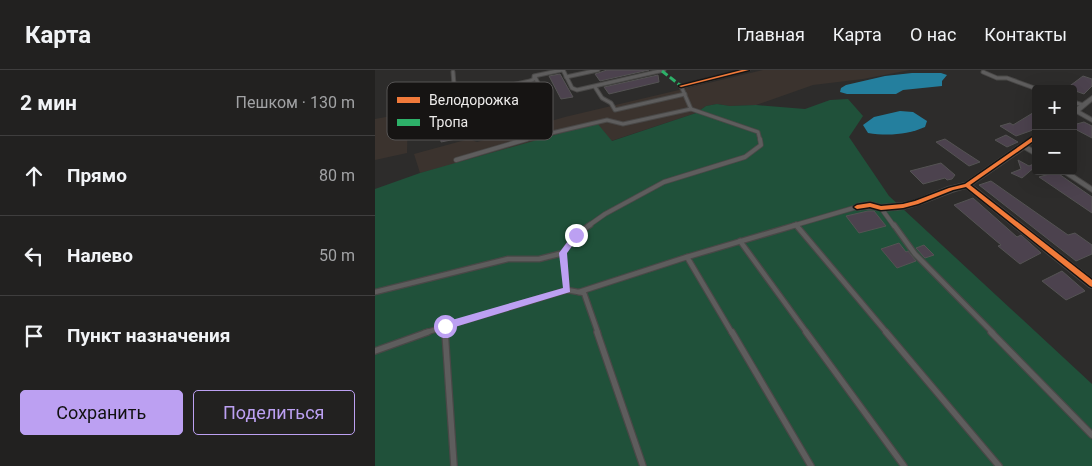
<!DOCTYPE html>
<html lang="ru">
<head>
<meta charset="utf-8">
<style>
  :root { --surface:#222120; --page:#2a2929; --text:#f1f3f6; --muted:#a2a3a5; --line:#3f3e3e; --accent:#bca0f2 }
  body { margin:0; font-family:Roboto,sans-serif; background:var(--page); color:var(--text) }
  .controls { position:absolute; right:15px; top:15px; display:grid; overflow:hidden; border-radius:5px; box-shadow:0 5px 20px #0002 }
  .controls button { width:45px; height:45px; display:grid; place-items:center; padding:0; border:0; border-bottom:1px solid var(--line); background:var(--surface); color:var(--text); font:25px sans-serif }
  .stop { position:absolute; width:15px; height:15px; margin:-11px; border:4px solid #bca0f2; border-radius:50%; background:#fff }
  .stop.end { background:#bca0f2; border-color:#fff; box-shadow:0 1px 5px #0008 }
  .list { margin:0; padding:0; list-style:none }
  h2 { display:flex; justify-content:space-between; align-items:center; height:65px; margin:0; padding:0 20px; font-size:21px }
  h2 small { font-size:16px; font-weight:400; color:var(--muted) }
  .list li { display:grid; grid-template-columns:32px 1fr auto; gap:15px; align-items:center; box-sizing:border-box; height:80px; padding:0 20px; border-top:1px solid var(--line) }
  .list b { display:block; font-size:19px; white-space:nowrap }
  .list em { font-size:16px; font-style:normal; color:var(--muted) }
  .actions { display:flex; gap:10px; padding:15px 20px }
  .actions a { flex:1; padding:11px 0; border:1px solid var(--accent); border-radius:5px; text-align:center; font-size:18px; color:var(--accent) }
  .actions .main { background:var(--accent); color:#111 }
  .icon { flex:none; width:28px; height:28px; fill:none; stroke:currentColor; stroke-width:2; stroke-linecap:round; stroke-linejoin:round }
  .map { position:relative; flex:none; width:717px; height:396px; overflow:hidden }
  header { display:flex; align-items:center; gap:30px; box-sizing:border-box; height:70px; padding:0 25px; background:var(--surface); border-bottom:1px solid var(--line) }
  header strong { font-size:24px }
  nav { display:flex; gap:28px; margin-inline-start:auto; font-size:18px }
  main { display:flex }
  aside { flex:1; background:var(--surface) }
  .map>svg:first-child { display:block }
  .built { fill:#3b332e }
  .green { fill:#20513a }
  .water { fill:#247f9e }
  .building { fill:#4c424e; stroke:#545353 }
  .lines { fill:none; stroke-linecap:round; stroke-linejoin:round }
  .service-far3-casing { stroke:#494847; stroke-width:5 }
  .service-far2-casing { stroke:#494847; stroke-width:5.5 }
  .service-far1-casing { stroke:#494847; stroke-width:7 }
  .service-casing { stroke:#494847; stroke-width:8 }
  .minor-casing { stroke:#494847; stroke-width:2 }
  .service-far3 { stroke:#5e5d5d; stroke-width:3 }
  .service-far2 { stroke:#5e5d5d; stroke-width:4 }
  .service-far1 { stroke:#5e5d5d; stroke-width:4.5 }
  .service { stroke:#5e5d5d; stroke-width:5.5 }
  .minor { fill:#5e5d5d; fill-rule:evenodd }
  .quiet { stroke:#2db169; stroke-width:3; stroke-dasharray:7 3; stroke-linecap:butt }
  .cycleway-casing { stroke:#161413; stroke-width:3 }
  .cycleway { fill:#f17a3a; fill-rule:evenodd }
  .route { fill:#bca0f2 }
  .key { fill:#161413; stroke:#565454; stroke-width:1 }
  .key-label { font-size:14px; fill:#edebea }
</style>
</head>
<body>
<header>
<strong>Карта</strong>
<nav><a>Главная</a><a>Карта</a><a>О нас</a><a>Контакты</a></nav>
</header>
<main>
<aside>
<h2>2 мин<small>Пешком · 130 m</small></h2>
<ul class="list">
<li><svg class="icon" aria-label="ahead" viewBox="0 0 24 24"><path d="M12 20V5M6 11l6-6 6 6"/></svg><div><b>Прямо</b></div><em>80 m</em></li>
<li><svg class="icon" aria-label="left" viewBox="0 0 24 24"><path d="M17 20v-9H6M10 6l-5 5 5 5"/></svg><div><b>Налево</b></div><em>50 m</em></li>
<li><svg class="icon" aria-label="arrive" viewBox="0 0 24 24"><path d="M6 21V4h12l-3 4 3 4H6"/></svg><div><b>Пункт назначения</b></div></li>
</ul>
<div class="actions"><a class="main">Сохранить</a><a>Поделиться</a></div>
</aside>
<div class="map">
<svg width="717" height="396" viewBox="0 0 717 396">
  <rect width="100%" height="100%" fill="#2d2c2b"/>
  <g class="built">
    <path d="M388,0H535L488,9L438,15L381,35L355,36L342,34L331,36L321,43L236,71L115,85L45,103L39,84L94,69L102,72L190,47Z"/>
    <path d="M33,43L32,83L0,90V49Z"/>
  </g>
  <path class="green" d="M473,29L488,46L474,67L514,126L717,314V396H0V119L45,103L222,53L237,71L321,43L331,36L342,34L355,36L381,35L430,39L455,30Z"/>
  <g class="water">
    <path d="M537,3H566L572,5L567,11V16L528,20L521,24H472L465,22L466,18L471,15L510,6Z"/>
    <path d="M525,41L538,42L552,51L550,57C532,65 512,66 493,63L488,55L499,47Z"/>
  </g>
  <g class="building">
    <path d="M232,0H274L225,11L220,4Z"/>
    <path d="M185,4L198,27L186,29L174,6Z"/>
    <path d="M283,5L284,12L234,24L229,17Z"/>
    <path d="M708,6L717,9V16L709,24L692,18Z"/>
    <path d="M84,31L87,48L79,50L81,69L66,72L65,54L73,50L72,34Z"/>
    <path d="M661,41V59L658,60L641,66L625,56L635,53L638,55Z"/>
    <path d="M709,52L717,56V68L698,58V55Z"/>
    <path d="M631,65L643,72L632,77L620,70Z"/>
    <path d="M570,69L588,81L605,92L594,96L561,72Z"/>
    <path d="M643,90L654,96L661,93V96L647,108L636,103L646,99Z"/>
    <path d="M566,93L580,105L577,109L572,110L570,108L548,114L535,101Z"/>
    <path d="M681,102L717,127V143L664,107Z"/>
    <path d="M616,111L693,165L700,163L717,175V184L701,191L604,115Z"/>
    <path d="M598,128L642,167L646,165L666,183L645,194L623,176L626,175L579,135Z"/>
    <path d="M493,141H499L511,156L484,163L471,146Z"/>
    <path d="M524,173L531,182L533,181L541,191L522,198L506,179Z"/>
    <path d="M549,175L559,185L550,188L541,178Z"/>
    <path d="M687,201L710,221L691,230L667,211Z"/>
  </g>
  <g class="lines">
    <defs>
      <g id="service-far3">
        <path d="M188,0L197,18L202,20L289,0"/>
        <path d="M78,2L80,26L88,28"/>
        <path d="M608,2L622,8H632L662,19"/>
        <path d="M160,7L174,35L172,38L102,55L93,54L88,28L90,25L155,11L159,9V6L187,0"/>
        <path d="M191,7L223,0"/>
        <path d="M306,16L316,39L383,62L385,70"/>
        <path d="M220,17L227,28L236,33L240,40L310,24"/>
        <path d="M698,32L708,35"/>
        <path d="M147,70L232,50L248,54L316,39"/>
      </g>
      <g id="service-far2">
        <path d="M81,90L152,69"/>
        <path d="M506,138L519,156"/>
        <path d="M213,156L230,144L289,112L370,87L386,75L385,69"/>
        <path d="M417,156L482,137"/>
      </g>
      <g id="service-far1">
        <path d="M421,155L512,263"/>
        <path d="M519,155L540,184L618,263"/>
        <path d="M365,171L432,263"/>
        <path d="M188,183L201,165L215,155"/>
        <path d="M312,187L357,263"/>
        <path d="M192,220L209,223L223,263"/>
        <path d="M0,222L133,189H164L188,183L192,220L49,263"/>
        <path d="M204,222L312,187L421,155"/>
        <path d="M70,256V263"/>
      </g>
      <g id="service">
        <path d="M70,262L79,396"/>
        <path d="M222,262L268,396"/>
        <path d="M357,262L436,396"/>
        <path d="M431,262L529,396"/>
        <path d="M511,262L624,396"/>
        <path d="M616,262L717,365"/>
        <path d="M0,281L53,262"/>
      </g>
      <g id="minor">
        <path d="M366,0H375L306,18L303,16Z"/>
        <path d="M717,26V31L705,41L717,48V52L701,43L698,45V40Z"/>
        <path d="M661,65V70L653,76L661,81V86L649,79L597,115L717,209V218L714,217L591,118C569,123 550,135 528,139C521,140 512,141 505,140C495,139 492,138 482,140L478,137L482,134L495,132L506,135L528,133L539,131L573,117L590,113L646,74Z"/>
        <path d="M685,101H693L717,117V122Z"/>
      </g>
    </defs>
    <use href="#service-far3" class="service-far3-casing"/>
    <use href="#service-far2" class="service-far2-casing"/>
    <use href="#service-far1" class="service-far1-casing"/>
    <use href="#service" class="service-casing"/>
    <use href="#minor" class="minor-casing"/>
    <use href="#service-far3" class="service-far3"/>
    <use href="#service-far2" class="service-far2"/>
    <use href="#service-far1" class="service-far1"/>
    <use href="#service" class="service"/>
    <use href="#minor" class="minor"/>
    <path class="quiet" d="M287,1L306,16"/>
    <defs>
      <g id="cycleway">
        <path d="M367,0H374L306,17L304,16Z"/>
        <path d="M659,66H661V69L595,115L717,210V217L715,216L591,117L578,120L543,134L528,138L506,140L495,137L482,139L479,137L482,135L495,133L506,136L528,134L540,131L574,118L590,114Z"/>
      </g>
    </defs>
    <use href="#cycleway" class="cycleway-casing"/>
    <use href="#cycleway" class="cycleway"/>
  </g>
  <path class="route" d="M201,162L205,165L192,183L195,222L70,260L67,259V254L70,252L188,218L184,183L199,163Z"/>
  <rect x="12" y="12" width="166" height="58" rx="8" class="key"/>
  <rect x="22" y="27" width="23" height="6" fill="#f17a3a"/>
  <rect x="22" y="49" width="23" height="7" fill="#2db169"/>
  <g class="key-label">
    <text x="54" y="35">Велодорожка</text>
    <text x="54" y="57">Тропа</text>
  </g>
</svg>
<div class="controls">
<button>+</button>
<button>−</button>
</div>
<div class="stop" style="left:70px;top:256px"></div>
<div class="stop end" style="left:201px;top:165px"></div>
</div>
</main>
</body>
</html>
